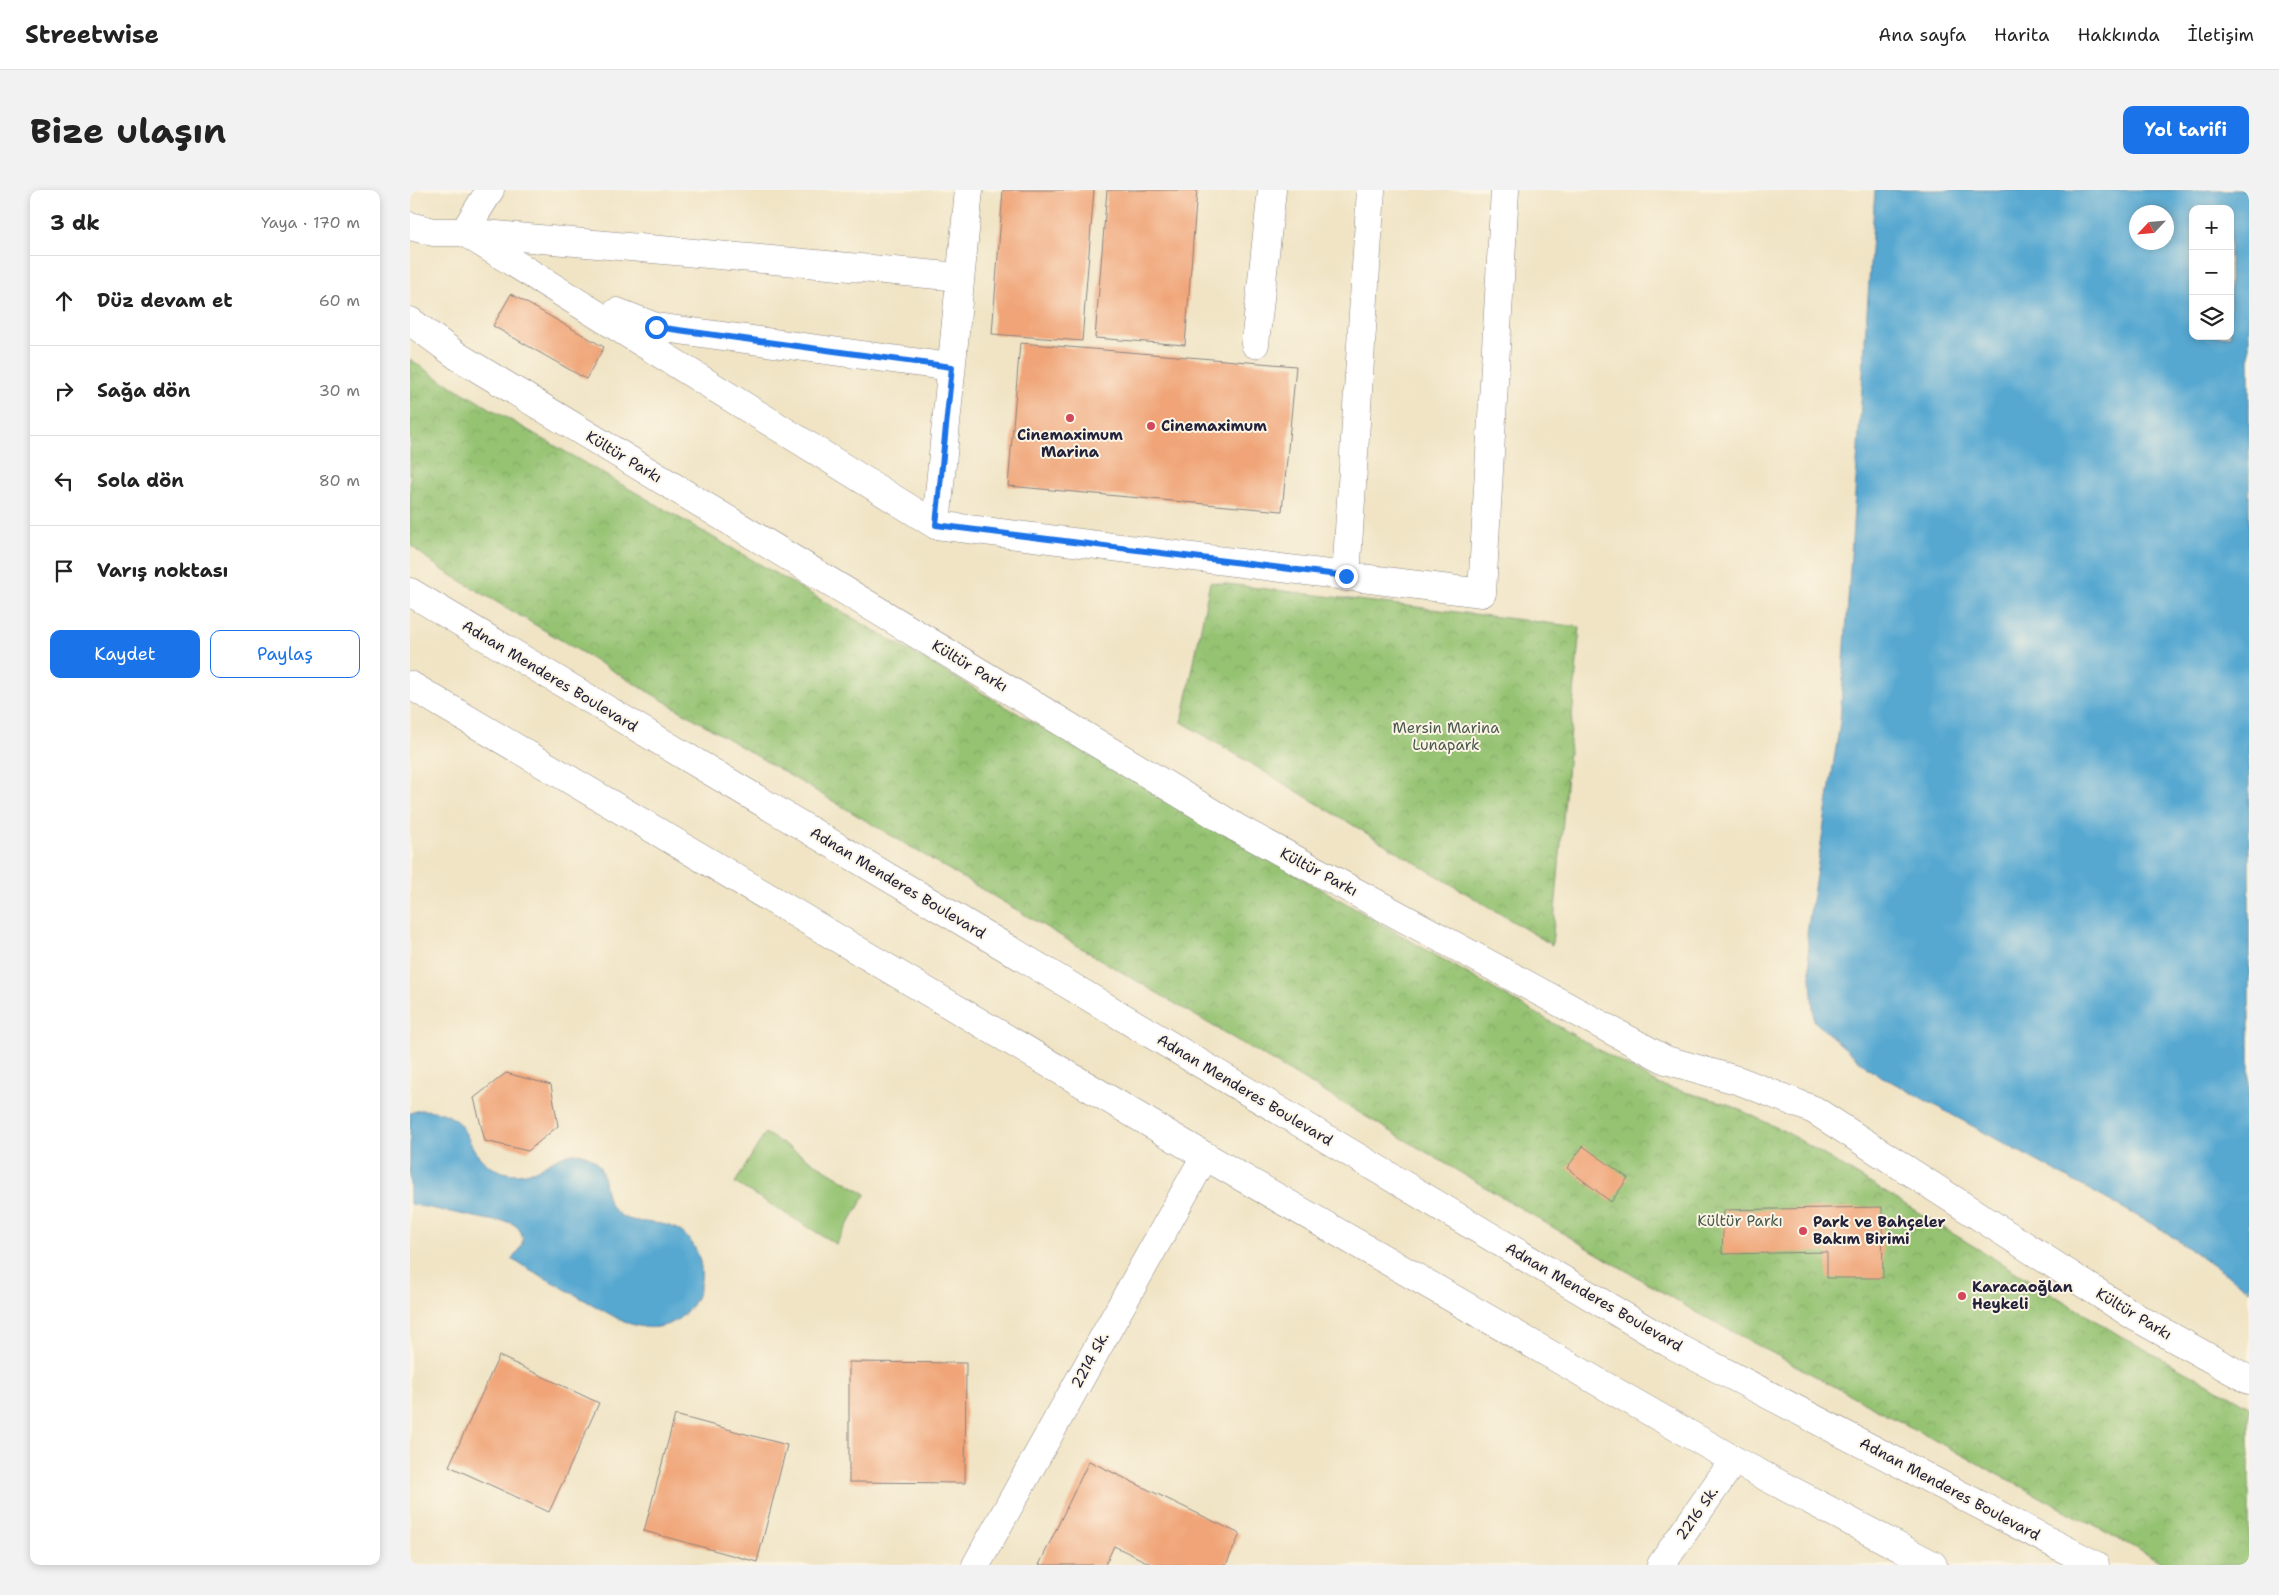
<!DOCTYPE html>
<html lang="tr">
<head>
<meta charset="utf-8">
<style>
  :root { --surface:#fff; --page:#f2f2f2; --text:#222; --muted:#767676; --line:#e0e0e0; --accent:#1a73e8 }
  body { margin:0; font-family:"Shantell Sans",sans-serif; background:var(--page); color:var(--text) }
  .controls { position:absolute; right:15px; top:15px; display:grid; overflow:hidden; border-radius:10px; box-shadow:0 2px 8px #0003 }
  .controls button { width:45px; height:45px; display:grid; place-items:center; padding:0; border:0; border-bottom:1px solid var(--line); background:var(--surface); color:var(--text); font:25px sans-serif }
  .compass { position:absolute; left:1719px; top:15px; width:45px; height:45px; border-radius:50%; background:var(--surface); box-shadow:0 2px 8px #0003; rotate:244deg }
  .stop { position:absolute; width:15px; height:15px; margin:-11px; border:4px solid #1a73e8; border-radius:50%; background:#fff }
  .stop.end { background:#1a73e8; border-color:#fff; box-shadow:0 1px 5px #0008 }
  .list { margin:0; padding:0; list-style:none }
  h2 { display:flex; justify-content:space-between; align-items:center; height:65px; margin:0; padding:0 20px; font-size:21px }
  h2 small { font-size:16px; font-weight:400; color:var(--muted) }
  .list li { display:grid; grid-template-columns:32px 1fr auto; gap:15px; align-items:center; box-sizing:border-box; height:90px; padding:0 20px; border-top:1px solid var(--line) }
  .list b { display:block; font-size:19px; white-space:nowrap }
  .list em { font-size:16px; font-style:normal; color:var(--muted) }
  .actions { display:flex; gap:10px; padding:15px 20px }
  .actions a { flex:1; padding:11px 0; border:1px solid var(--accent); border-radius:10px; text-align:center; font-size:18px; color:var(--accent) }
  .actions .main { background:var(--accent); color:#fff }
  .icon { flex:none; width:28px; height:28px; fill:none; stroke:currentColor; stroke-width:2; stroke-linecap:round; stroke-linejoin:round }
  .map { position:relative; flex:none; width:1839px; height:1375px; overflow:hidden; border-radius:10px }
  header { display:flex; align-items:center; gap:30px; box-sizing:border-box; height:70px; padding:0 25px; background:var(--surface); border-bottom:1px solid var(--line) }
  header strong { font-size:24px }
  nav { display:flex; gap:28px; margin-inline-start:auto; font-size:18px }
  .intro { display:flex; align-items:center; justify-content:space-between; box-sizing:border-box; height:120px; padding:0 30px }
  h1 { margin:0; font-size:35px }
  .button { padding:12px 22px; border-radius:10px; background:var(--accent); color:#fff; font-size:18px; font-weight:700 }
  main { display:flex; gap:30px; padding:0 30px }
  aside { flex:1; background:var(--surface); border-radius:10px; box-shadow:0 2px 8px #0003 }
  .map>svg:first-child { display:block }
  .park { fill:url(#park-crowns); stroke:#5c7256 }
  .pitch { fill:#95c372; stroke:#5c7256 }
  .water { fill:#56a8d1; stroke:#3c6586; fill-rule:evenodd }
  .building { fill:#f0a477 }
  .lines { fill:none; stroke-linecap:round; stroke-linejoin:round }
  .minor-casing { stroke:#898380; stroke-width:29 }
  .major-casing { stroke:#898380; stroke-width:29 }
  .minor { stroke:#fff; stroke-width:28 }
  .major { stroke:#fff; stroke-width:28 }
  .route { stroke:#1a73e8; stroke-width:6 }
  .poi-dot { fill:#d1495b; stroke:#fcf5e5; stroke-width:2 }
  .labels { text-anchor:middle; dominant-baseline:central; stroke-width:4; stroke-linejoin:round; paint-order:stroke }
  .poi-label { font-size:15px; font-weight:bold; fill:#22223b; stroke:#fcf5e5; text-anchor:start }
  .street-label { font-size:15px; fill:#22223b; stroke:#fcf5e5 }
  .park-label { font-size:15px; fill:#4a5a4e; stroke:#fcf5e5 }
</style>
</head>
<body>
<header>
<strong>Streetwise</strong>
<nav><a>Ana sayfa</a><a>Harita</a><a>Hakkında</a><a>İletişim</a></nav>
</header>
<div class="intro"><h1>Bize ulaşın</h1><a class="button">Yol tarifi</a></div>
<main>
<aside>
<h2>3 dk<small>Yaya · 170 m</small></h2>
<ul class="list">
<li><svg class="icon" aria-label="ahead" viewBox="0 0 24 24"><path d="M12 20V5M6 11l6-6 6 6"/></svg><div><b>Düz devam et</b></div><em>60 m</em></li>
<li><svg class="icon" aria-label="right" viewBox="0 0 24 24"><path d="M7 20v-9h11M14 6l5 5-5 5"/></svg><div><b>Sağa dön</b></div><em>30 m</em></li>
<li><svg class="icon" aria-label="left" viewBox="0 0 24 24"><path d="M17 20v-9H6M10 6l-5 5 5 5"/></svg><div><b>Sola dön</b></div><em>80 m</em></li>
<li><svg class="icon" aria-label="arrive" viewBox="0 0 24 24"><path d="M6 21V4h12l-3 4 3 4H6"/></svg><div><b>Varış noktası</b></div></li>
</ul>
<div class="actions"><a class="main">Kaydet</a><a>Paylaş</a></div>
</aside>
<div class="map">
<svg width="1839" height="1375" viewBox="0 0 1839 1375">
  <defs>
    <pattern id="park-crowns" width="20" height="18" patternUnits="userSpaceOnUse" patternTransform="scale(1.25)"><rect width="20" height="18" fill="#95c372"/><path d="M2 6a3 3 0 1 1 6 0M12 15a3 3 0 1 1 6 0" fill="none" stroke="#80a764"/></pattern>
  </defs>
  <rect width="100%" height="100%" fill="#fcf5e5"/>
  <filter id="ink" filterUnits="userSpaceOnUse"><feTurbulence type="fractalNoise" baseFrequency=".02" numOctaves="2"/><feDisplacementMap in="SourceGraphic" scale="10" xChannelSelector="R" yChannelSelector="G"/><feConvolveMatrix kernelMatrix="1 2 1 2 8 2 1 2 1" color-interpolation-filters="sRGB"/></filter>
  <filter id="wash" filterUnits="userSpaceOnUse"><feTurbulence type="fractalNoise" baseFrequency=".0096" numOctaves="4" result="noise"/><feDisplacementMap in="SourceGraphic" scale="20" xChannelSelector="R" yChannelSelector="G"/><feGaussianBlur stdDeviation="1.12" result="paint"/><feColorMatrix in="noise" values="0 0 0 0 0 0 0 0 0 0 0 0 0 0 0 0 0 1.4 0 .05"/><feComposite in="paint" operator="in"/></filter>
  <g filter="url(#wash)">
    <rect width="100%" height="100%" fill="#f0e4c5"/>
    <g class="park">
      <path d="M0,169L26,187L1250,895L1318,914L1378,943L1714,1148L1839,1216V1375H1757L1286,1122L31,379L0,355Z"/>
      <path d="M800,392L1170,437L1142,755L772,532Z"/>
    </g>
    <path class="pitch" d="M355,943L456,1004L426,1054L325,993Z"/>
    <g class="water">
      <path d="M1465,0H1839V1100L1751,1039L1460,880L1404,831L1397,743L1430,532ZM1783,19H1820V146H1783ZM1726,22H1756V52H1726Z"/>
      <path d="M9,920C68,920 48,961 85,979C130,999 146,951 178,966C201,977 189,1005 205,1021C224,1040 257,1024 278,1048C305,1079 289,1130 248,1137C236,1139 225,1135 214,1132L101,1069C123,1052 111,1028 85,1031L0,1014V923Z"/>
    </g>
    <g id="blocks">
      <g class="building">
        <path d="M593,0H684L672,151L582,144Z"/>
        <path d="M697,0H787L775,155L685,148Z"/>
        <path d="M101,104L194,157L176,189L83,136Z"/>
        <path d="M610,153L886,176L872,321L598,296Z"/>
        <path d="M96,883L141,895L148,936L118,961L75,951L64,908Z"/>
        <path d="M1173,956L1218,988L1201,1012L1157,978Z"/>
        <path d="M1472,1017L1473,1088H1417V1062L1312,1064L1314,1020Z"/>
        <path d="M89,1166L189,1213L139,1322L39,1276Z"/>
        <path d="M439,1172L556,1173L555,1293L439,1292Z"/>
        <path d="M265,1225L377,1255L347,1372L234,1341Z"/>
        <path d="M679,1271L830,1344L816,1375H743L704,1356L695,1375H629Z"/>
      </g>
    </g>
  </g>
  <g filter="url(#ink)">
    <use href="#blocks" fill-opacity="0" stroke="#898380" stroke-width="1"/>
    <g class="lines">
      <defs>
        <g id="minor">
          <path d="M80,0L54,42L550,87"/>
          <path d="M0,36L23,42H54L526,335L1072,403L1095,0"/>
          <path d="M207,122L246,137L541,177"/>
          <path d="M0,131L49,167L827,638L1256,870L1330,891L1404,920L1724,1126L1839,1190"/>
          <path d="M845,154L862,0"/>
          <path d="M526,335L559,0"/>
          <path d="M936,387L961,0"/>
          <path d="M566,1375L795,966"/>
          <path d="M1251,1375L1324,1270"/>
        </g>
        <g id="major">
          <path d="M0,402L1259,1153L1685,1375"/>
          <path d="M0,495L795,966L1324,1270L1523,1375"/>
        </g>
      </defs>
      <use href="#minor" class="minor-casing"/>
      <use href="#major" class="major-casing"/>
      <use href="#minor" class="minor"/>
      <use href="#major" class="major"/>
    </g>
  </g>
  <g class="lines" filter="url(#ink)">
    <path class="route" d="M246,137L542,177L526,335L936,386"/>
  </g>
  <g class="poi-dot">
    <circle cx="660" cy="228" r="5"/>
    <circle cx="741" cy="236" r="5"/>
    <circle cx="1393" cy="1041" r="5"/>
    <circle cx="1552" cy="1106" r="5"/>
  </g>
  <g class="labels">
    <g class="poi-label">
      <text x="751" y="236">Cinemaximum</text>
      <text x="660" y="245" text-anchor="middle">Cinemaximum<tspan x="660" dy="17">Marina</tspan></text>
      <text x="1403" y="1032">Park ve Bahçeler<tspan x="1403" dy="17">Bakım Birimi</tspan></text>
      <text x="1562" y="1097">Karacaoğlan<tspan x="1562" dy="17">Heykeli</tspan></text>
    </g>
    <g class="street-label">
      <text transform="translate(214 267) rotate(31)">Kültür Parkı</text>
      <text transform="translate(560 476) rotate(31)">Kültür Parkı</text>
      <text transform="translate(140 486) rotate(31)">Adnan Menderes Boulevard</text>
      <text transform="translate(909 682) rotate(28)">Kültür Parkı</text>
      <text transform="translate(488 693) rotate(31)">Adnan Menderes Boulevard</text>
      <text transform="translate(835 900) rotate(31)">Adnan Menderes Boulevard</text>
      <text transform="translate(1184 1107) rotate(30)">Adnan Menderes Boulevard</text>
      <text transform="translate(1724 1124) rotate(31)">Kültür Parkı</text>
      <text transform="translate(680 1170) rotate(-61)">2214 Sk.</text>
      <text transform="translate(1540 1299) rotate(28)">Adnan Menderes Boulevard</text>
      <text transform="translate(1287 1323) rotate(-55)">2216 Sk.</text>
    </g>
    <g class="park-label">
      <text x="1036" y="538">Mersin Marina<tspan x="1036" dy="17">Lunapark</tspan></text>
      <text x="1330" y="1031">Kültür Parkı</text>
    </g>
  </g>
</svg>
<div class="controls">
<button>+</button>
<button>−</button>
<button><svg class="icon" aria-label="layers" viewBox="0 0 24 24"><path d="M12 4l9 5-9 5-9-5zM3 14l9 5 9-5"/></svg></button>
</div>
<svg class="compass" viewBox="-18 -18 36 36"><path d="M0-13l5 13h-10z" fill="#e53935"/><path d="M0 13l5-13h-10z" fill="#767676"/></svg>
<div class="stop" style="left:246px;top:137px"></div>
<div class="stop end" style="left:936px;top:386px"></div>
</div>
</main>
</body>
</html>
